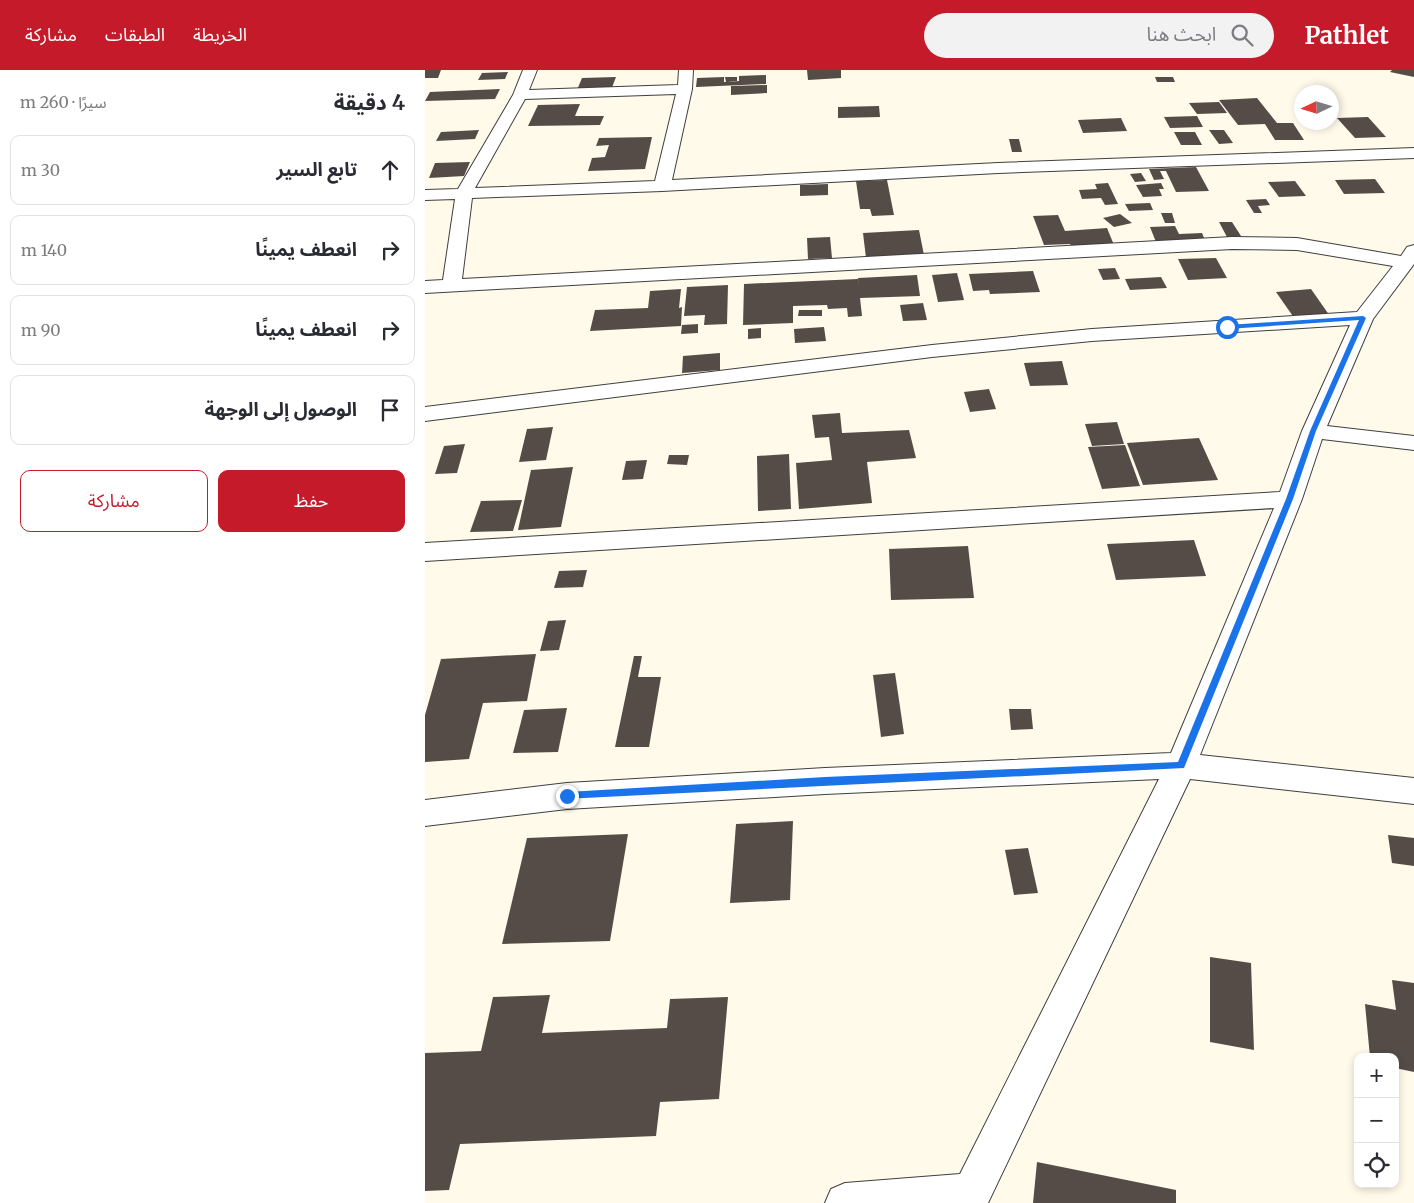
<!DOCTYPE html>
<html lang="ar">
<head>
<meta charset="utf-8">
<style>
  :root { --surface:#fff; --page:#f2f2f3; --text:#2b2b33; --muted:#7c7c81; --line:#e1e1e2; --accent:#c51a2a }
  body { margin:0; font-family:Merriweather,"Noto Sans Arabic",serif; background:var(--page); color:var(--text); direction:rtl }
  .controls { position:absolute; right:15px; bottom:15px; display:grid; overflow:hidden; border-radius:10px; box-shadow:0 2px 8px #0003 }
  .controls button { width:45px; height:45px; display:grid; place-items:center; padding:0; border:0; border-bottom:1px solid var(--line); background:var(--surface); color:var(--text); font:25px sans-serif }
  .compass { position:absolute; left:869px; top:15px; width:45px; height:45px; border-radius:50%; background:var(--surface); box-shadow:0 2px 8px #0003; rotate:266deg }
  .stop { position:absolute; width:15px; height:15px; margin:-11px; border:4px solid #1a73e8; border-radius:50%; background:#fff }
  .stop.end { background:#1a73e8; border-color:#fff; box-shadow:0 1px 5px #0008 }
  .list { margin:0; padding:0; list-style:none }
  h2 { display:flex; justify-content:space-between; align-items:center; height:65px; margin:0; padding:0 20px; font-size:21px }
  h2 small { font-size:16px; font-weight:400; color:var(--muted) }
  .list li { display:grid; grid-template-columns:32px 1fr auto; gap:15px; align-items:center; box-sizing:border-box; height:70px; margin:0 10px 10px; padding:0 10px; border:1px solid var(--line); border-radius:10px }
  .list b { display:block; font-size:19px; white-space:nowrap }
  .list em { font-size:16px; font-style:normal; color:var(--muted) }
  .actions { display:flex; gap:10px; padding:15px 20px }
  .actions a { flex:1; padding:11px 0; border:1px solid var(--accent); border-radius:10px; text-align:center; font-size:18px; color:var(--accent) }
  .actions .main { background:var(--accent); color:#fff }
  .icon { flex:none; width:28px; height:28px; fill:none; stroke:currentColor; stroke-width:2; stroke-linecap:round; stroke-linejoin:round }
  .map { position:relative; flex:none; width:989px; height:1133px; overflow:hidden; direction:ltr }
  header { display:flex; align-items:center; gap:30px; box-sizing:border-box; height:70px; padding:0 25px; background:var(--accent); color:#fff }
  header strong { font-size:24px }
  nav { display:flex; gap:28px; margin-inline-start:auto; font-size:18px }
  .search { width:350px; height:45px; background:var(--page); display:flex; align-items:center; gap:12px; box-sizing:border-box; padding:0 18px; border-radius:28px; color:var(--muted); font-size:19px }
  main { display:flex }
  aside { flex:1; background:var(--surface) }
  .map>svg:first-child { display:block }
  .building { fill:#554c47 }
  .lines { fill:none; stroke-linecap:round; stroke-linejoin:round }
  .street-casing { stroke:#3f3f3f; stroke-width:2 }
  .street { fill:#fff; fill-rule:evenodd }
  .route { fill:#1a73e8 }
</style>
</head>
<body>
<header>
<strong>Pathlet</strong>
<div class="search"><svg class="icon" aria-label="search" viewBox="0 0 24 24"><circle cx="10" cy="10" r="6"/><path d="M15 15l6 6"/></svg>ابحث هنا</div>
<nav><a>الخريطة</a><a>الطبقات</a><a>مشاركة</a></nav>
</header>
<main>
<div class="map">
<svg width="989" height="1133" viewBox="0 0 989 1133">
  <rect width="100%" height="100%" fill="#fffaea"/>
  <g class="building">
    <path d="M0,0H16L13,8H0Z"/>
    <path d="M382,0H416V8L383,10Z"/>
    <path d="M967,0H989V7L965,2Z"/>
    <path d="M83,2L80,9L53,10L57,3Z"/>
    <path d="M341,5V14L271,17L272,8L299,7V12H301L300,7H312V11L303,12L314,11V6Z"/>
    <path d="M191,7L186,20H152L157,8Z"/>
    <path d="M730,7H748L750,12H732Z"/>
    <path d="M342,15V23L306,25V16Z"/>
    <path d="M75,19L70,29L0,31L5,22Z"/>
    <path d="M832,28L852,53H868L879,70H850L840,54L813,55L794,30Z"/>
    <path d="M794,32L802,43L772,44L764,33Z"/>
    <path d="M155,34L150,46H179L175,55L103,56L113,35Z"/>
    <path d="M454,36L455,47L413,48V37Z"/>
    <path d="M772,46L778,57L745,58L739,47Z"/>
    <path d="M943,47L961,67L930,68L912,48Z"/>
    <path d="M696,48L702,61L658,63L653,50Z"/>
    <path d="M54,60L50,69L11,71L16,62Z"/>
    <path d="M784,60H799L808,73L794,74Z"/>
    <path d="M749,62H770L777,75H756Z"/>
    <path d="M227,67L220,99L163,101L167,88L180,87L184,75L171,76L174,68Z"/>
    <path d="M584,69H594L597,82H587Z"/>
    <path d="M45,92L39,106L4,108L10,93Z"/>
    <path d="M771,97L784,121L751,122L741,101H735L739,109L729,110L724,99Z"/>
    <path d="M716,103L721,111L710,112L705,104Z"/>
    <path d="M950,109L960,123L919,124L910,110Z"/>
    <path d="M462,110L469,145L447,146L445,139H435L431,111Z"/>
    <path d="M870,111L881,126L854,127L843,112Z"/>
    <path d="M683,113L693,134L680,135L676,128L657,129L654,120L672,119L670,114Z"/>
    <path d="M736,113L739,119H734L737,126L718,127L711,115Z"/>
    <path d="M403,114V125L375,126V115Z"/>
    <path d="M841,129L845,135L833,136L837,143H829L821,130Z"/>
    <path d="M725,133L728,140L704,141L700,134Z"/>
    <path d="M736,143H747L750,153H740Z"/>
    <path d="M695,144L707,153L689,157L678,148Z"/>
    <path d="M633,145L640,161L682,158L689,175L647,177L645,174L619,175L608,146Z"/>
    <path d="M794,152H807L816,166L802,167Z"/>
    <path d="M750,156L754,164L777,163L780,170L731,172L725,157Z"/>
    <path d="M494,160L499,185L441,188L438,163Z"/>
    <path d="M405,167L407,188L383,189L382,168Z"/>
    <path d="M791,188L802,208L763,210L753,189Z"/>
    <path d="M690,198L695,209L678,210L673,199Z"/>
    <path d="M608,201L615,222L565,224L564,220L548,221L544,204Z"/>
    <path d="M532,203L539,230L513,232L507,205Z"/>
    <path d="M492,205L495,226L435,228L437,246L423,247L422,238L403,239L402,235L368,236V253L318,255L319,214L433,209L434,218L433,208Z"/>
    <path d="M736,207L742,218L705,220L700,209Z"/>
    <path d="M303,215L302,254L279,255L280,245L259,246L262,217Z"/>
    <path d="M256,219L254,238L257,237L256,256L165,261L170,240L223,238L225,221Z"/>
    <path d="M886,219L907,249L872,252L851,222Z"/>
    <path d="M498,233L502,250L478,251L475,235Z"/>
    <path d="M374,240H397V246H373Z"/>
    <path d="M273,254V263L256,264L257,255Z"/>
    <path d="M399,257L401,271L370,273L369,259Z"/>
    <path d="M336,258V268L323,269V259Z"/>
    <path d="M295,283V300L257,303L258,286Z"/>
    <path d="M637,291L643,315L605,316L599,293Z"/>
    <path d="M564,319L571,339L545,342L539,322Z"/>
    <path d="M415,343L417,363L484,360L491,388L442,392L447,433L374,439L371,393L407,390L404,367L390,368L387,345Z"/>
    <path d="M692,352L699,374L667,376L660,354Z"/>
    <path d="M128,357L121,390L94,392L102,359Z"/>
    <path d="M774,368L793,410L718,415L702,373Z"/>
    <path d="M40,374L32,403L10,404L19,376Z"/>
    <path d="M700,375L715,416L677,419L663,377Z"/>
    <path d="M364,384L366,439L333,441L332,386Z"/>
    <path d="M244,385H264L262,395L242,394Z"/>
    <path d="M222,390L218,409L197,410L201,391Z"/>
    <path d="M148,397L136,457L93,460L106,400Z"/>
    <path d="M97,430L88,461L45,462L56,431Z"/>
    <path d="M769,470L781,506L691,510L682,474Z"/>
    <path d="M543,476L549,528L466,530L464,479Z"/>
    <path d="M162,500L158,517L129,518L134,501Z"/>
    <path d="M141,550L134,580L115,581L123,551Z"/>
    <path d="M111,584L102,631L58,633L44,689L0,692V645L16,589Z"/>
    <path d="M209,586H217L213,607H236L224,677H190Z"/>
    <path d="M470,603L479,664L456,667L448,605Z"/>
    <path d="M142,638L133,682L88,683L99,640Z"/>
    <path d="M584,639H606L608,659L586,660Z"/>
    <path d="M368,751L365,830L305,833L311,754Z"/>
    <path d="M203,764L185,871L77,874L102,768Z"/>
    <path d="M963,765L989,768V796L967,793Z"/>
    <path d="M603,778L613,823L589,825L580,780Z"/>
    <path d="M785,887L826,893L829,980L785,972Z"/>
    <path d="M967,910L989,913V1002L970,998V987H945L940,934L971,940Z"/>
    <path d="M125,925L117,963L242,958L245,929L303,927L294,1029L235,1032L231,1066L35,1074L24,1120L0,1121V983L56,981L68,927Z"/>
    <path d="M612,1092L751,1120V1133H608Z"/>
  </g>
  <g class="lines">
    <defs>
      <path id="street" d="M98,0H112L104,20L253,15L254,0H268L267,19L247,110L573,93L989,78V88L573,103L237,121L47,128L37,209L807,167L872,168L976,186L982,177L989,175V194L948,249L902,356L989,366V380L897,369L877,429L775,685L989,708V734L765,709L563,1133H400L406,1119L420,1113L535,1104L734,709L400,724L142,739L0,756V730L142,713L400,698L746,683L849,438L0,491V473L855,422L877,361L925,255L667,271L507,287L0,351V337L507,275L667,259L932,242L968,196L872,180L807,179L0,223V211L18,210L30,129L0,130V120L33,119L88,25ZM251,24L230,111L50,118L100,29Z"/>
    </defs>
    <use href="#street" class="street-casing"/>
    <use href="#street" class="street"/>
  </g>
  <path class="route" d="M938,246L941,248L891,361L868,429L759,698L139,729L137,726L142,722L400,707L753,692L861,429L885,361L934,250L802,259L799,257L802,255Z"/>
</svg>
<div class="controls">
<button>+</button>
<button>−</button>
<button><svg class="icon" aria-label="locate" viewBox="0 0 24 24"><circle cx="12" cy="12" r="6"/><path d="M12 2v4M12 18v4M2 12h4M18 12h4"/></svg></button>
</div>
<svg class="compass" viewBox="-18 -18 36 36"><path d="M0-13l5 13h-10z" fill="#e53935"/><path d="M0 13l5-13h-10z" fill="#7c7c81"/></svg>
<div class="stop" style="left:802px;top:257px"></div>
<div class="stop end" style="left:142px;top:726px"></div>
</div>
<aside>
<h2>4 دقيقة<small>سيرًا · 260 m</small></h2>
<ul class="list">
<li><svg class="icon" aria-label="ahead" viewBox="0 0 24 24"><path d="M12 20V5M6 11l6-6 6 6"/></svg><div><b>تابع السير</b></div><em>30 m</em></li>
<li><svg class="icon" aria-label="right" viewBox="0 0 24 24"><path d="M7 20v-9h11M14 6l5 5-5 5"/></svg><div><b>انعطف يمينًا</b></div><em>140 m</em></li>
<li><svg class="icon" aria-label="right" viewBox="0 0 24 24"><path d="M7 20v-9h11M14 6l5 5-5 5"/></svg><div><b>انعطف يمينًا</b></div><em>90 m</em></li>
<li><svg class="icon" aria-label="arrive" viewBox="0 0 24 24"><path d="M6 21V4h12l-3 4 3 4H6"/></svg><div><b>الوصول إلى الوجهة</b></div></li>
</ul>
<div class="actions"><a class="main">حفظ</a><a>مشاركة</a></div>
</aside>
</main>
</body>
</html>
